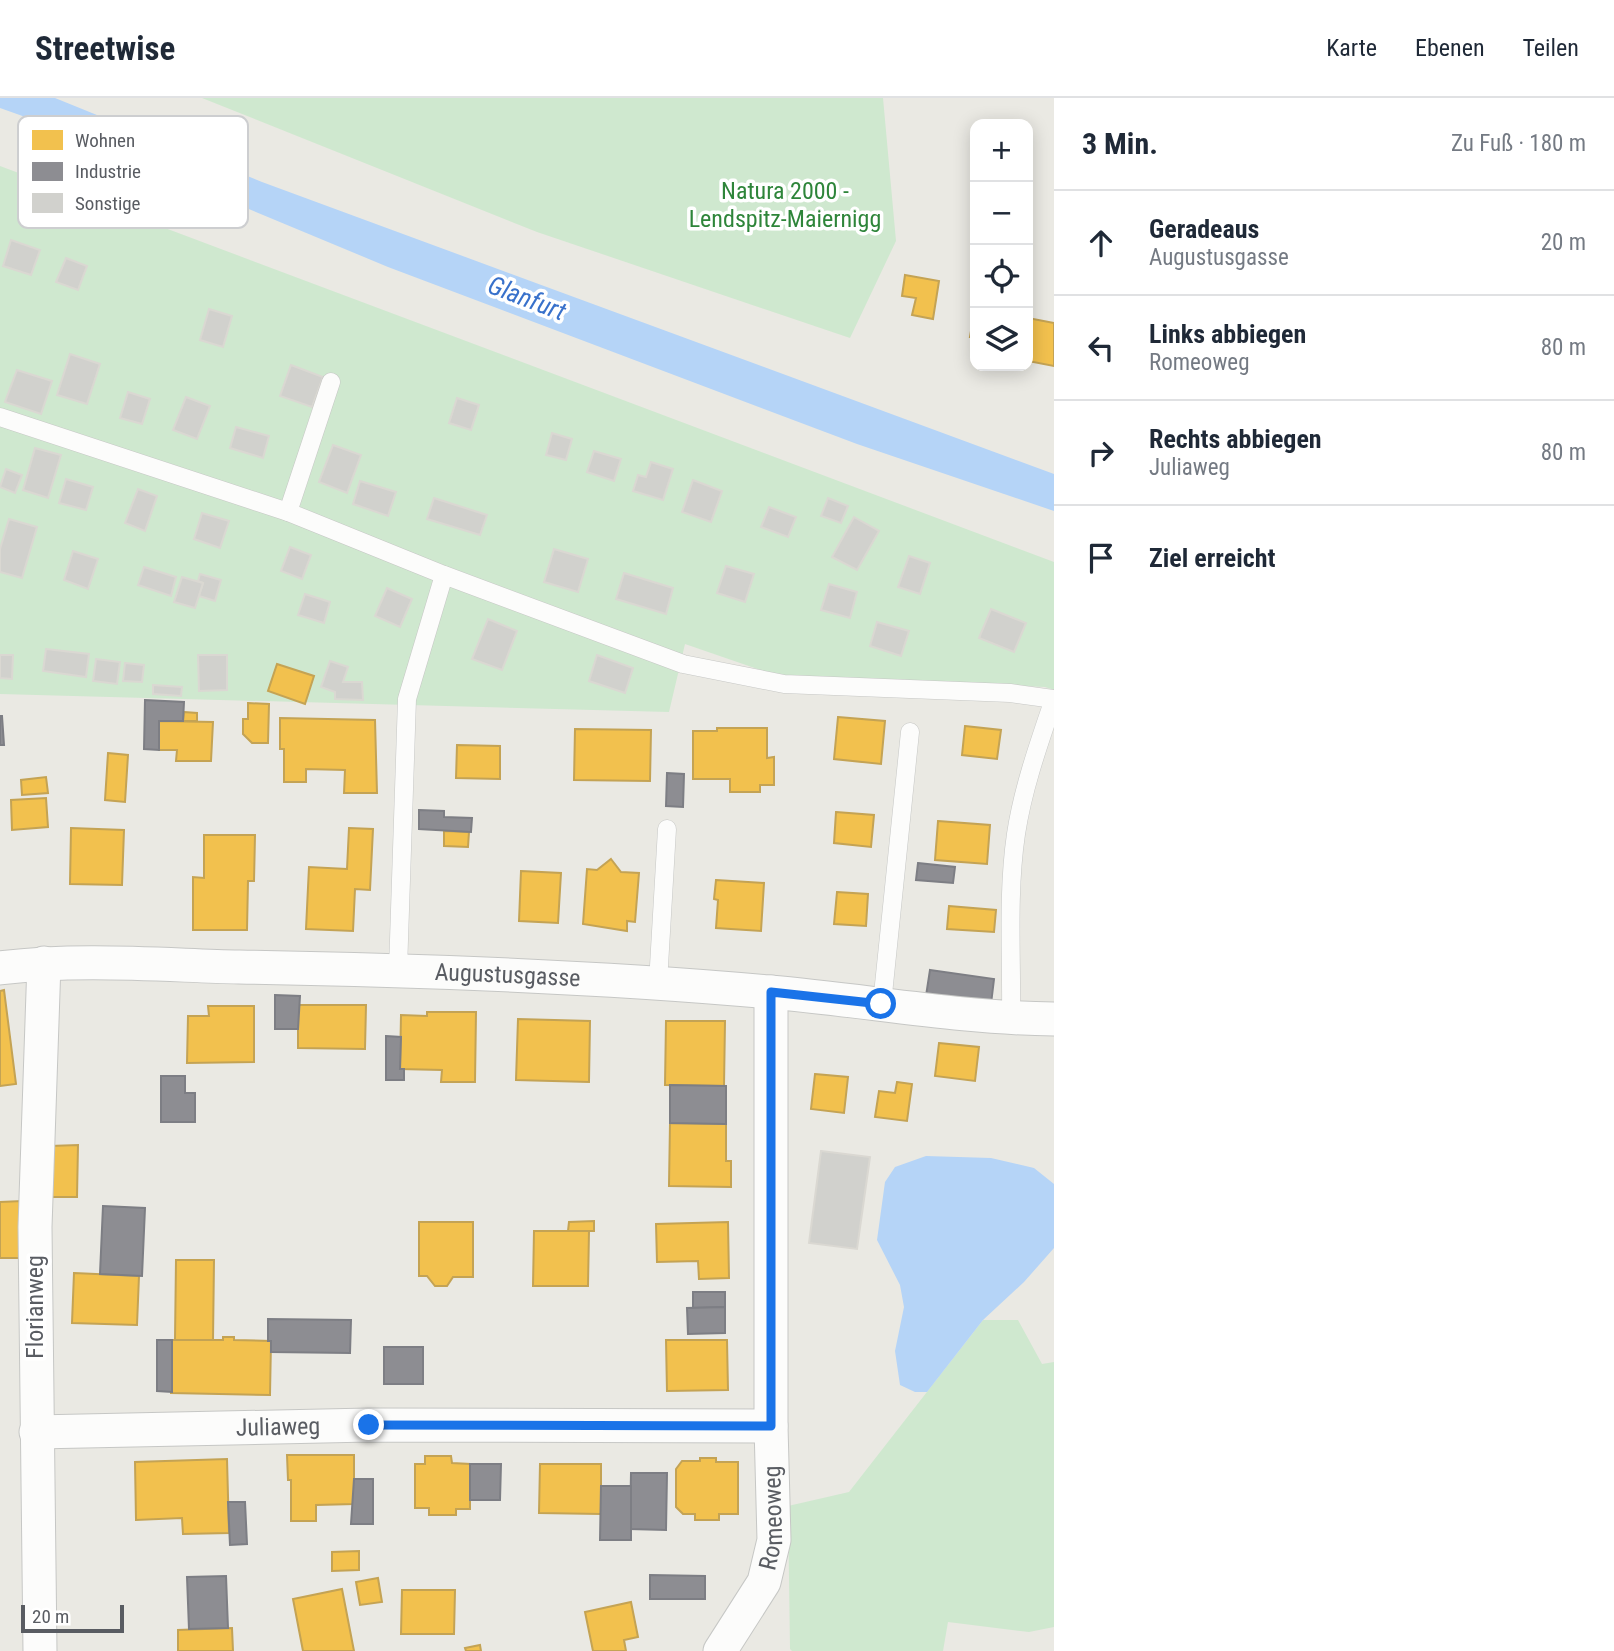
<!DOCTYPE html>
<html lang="de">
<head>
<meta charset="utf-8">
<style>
  :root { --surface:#fff; --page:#f6f6f7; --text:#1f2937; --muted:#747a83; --line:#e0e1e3 }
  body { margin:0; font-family:"Roboto Condensed",sans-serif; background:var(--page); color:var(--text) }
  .controls { position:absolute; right:21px; top:21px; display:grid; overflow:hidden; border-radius:14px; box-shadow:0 4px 18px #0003 }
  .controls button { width:63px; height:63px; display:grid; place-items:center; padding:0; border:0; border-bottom:2px solid var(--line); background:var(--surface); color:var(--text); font:35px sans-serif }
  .scale { position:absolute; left:21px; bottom:18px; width:103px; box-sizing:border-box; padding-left:7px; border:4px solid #595c62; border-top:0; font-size:19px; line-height:24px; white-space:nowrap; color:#595c62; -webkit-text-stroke:5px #fff; paint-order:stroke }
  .stop { position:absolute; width:21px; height:21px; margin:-16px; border:5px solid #1a73e8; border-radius:50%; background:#fff }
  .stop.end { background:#1a73e8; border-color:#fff; box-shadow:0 2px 7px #0008 }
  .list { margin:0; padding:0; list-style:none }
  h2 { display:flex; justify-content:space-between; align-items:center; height:91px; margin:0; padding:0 28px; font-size:30px }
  h2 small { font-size:23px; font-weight:400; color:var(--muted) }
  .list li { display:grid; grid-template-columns:46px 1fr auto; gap:21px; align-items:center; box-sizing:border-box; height:105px; padding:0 28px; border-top:2px solid var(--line) }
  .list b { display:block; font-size:26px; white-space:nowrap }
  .list p { margin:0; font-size:23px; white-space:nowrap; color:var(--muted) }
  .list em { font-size:23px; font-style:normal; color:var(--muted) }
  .icon { flex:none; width:38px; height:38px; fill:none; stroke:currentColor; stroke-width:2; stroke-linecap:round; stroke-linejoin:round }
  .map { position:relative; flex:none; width:1054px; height:1553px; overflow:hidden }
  header { display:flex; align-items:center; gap:42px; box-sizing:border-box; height:98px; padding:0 35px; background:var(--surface); border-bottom:2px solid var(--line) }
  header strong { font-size:33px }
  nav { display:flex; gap:38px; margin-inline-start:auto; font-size:24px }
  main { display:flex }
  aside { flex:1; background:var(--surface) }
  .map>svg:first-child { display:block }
  .green { fill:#cfe8cf }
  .water { fill:#b5d4f7 }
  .homes { fill:#f2c14e; stroke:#c4a354; stroke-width:2 }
  .industry { fill:#8d8d92; stroke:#7d7e84; stroke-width:2 }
  .building { fill:#d1d1cd; stroke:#dad8d2; stroke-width:2 }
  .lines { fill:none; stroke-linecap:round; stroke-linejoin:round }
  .lane-casing { stroke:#c6c7c5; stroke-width:19 }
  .street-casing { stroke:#c6c7c5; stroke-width:35 }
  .lane { stroke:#fcfcfb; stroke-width:18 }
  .street { stroke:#fcfcfb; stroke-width:33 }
  .route { stroke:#1a73e8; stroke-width:9 }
  .labels { text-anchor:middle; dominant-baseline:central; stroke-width:7; stroke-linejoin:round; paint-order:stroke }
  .park-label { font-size:24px; fill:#2e853a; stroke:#fff }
  .street-label { font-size:24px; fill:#595c62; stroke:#fff }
  .water-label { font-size:26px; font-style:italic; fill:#3871cb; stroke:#fff }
  .key { fill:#fff; stroke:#cdced0; stroke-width:2 }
  .key-label { font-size:19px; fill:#595c62 }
</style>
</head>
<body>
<header>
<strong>Streetwise</strong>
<nav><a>Karte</a><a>Ebenen</a><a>Teilen</a></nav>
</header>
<main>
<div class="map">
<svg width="1054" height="1553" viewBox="0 0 1054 1553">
  <rect width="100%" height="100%" fill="#eae9e3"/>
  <g class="green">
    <path d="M202,0H883L896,143L850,240L537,134Z"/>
    <path d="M0,68L1054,464V592L1045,589L778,578L685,546L669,614L0,596Z"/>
    <path d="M983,1222H1018L1042,1266L1054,1264V1529L1029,1534L948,1524L943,1553H792L790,1551L788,1408L849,1394Z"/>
  </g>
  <g class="water">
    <path d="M0,0H55L262,84L1054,376V413L857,346L388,169L45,26L0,10Z"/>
    <path d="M926,1058L991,1060L1034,1070L1054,1086V1150L1024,1184L983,1222L927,1294H915L900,1287L895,1253L904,1209L900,1187L877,1142L885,1084L895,1069Z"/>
  </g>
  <g class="homes">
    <path d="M905,177L939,183L933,221L912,217L916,200L902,198Z"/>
    <path d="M975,209V239H970Z"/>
    <path d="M1028,220L1054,225V268L1028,263Z"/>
    <path d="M277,566L314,578L305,606L268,593Z"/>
    <path d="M248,605L269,606L268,645H252L243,636V621H248Z"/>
    <path d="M184,614L197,615V623H183Z"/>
    <path d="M838,619L885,623L881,666L834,661Z"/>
    <path d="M280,620L375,622L377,695H344L345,672L306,671V684H284V651H280Z"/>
    <path d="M159,623L213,624L211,663H176L177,652H159Z"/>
    <path d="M965,628L1001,632L997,661L962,657Z"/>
    <path d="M717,630H767V660L774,659V687H760V694H730V681H693V633H717Z"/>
    <path d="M575,631L651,632L650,683L574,682Z"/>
    <path d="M457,647L500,648V681L456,680Z"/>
    <path d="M108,655L128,657L125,704L105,702Z"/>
    <path d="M46,679L48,695L22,697L21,682Z"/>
    <path d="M46,700L48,729L12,732L11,702Z"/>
    <path d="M836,714L874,717L871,749L834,745Z"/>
    <path d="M938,723L990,727L987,766L935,762Z"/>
    <path d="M71,730L124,732L122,787L70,786Z"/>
    <path d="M349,730L373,731L370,792L355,791L353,833L306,831L309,769L347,771Z"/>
    <path d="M444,733L469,734L468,749L444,748Z"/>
    <path d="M204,737H255L254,783H248L247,832H193V779L204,780Z"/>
    <path d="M611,761L621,774L639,775L635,824L627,823V833L583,826L587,771L597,772Z"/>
    <path d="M521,773L561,775L558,825L519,823Z"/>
    <path d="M716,782L764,785L761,833L716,830L718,802L714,801Z"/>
    <path d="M837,794L868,796L866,828L834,826Z"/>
    <path d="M949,808L996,812L994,834L947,831Z"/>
    <path d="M4,892L16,986L0,988V893Z"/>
    <path d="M298,907H366L365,951L298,950Z"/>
    <path d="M208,908H254V964L187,965L188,918H209Z"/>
    <path d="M427,914H476L475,984H441L442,972L400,971L401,917L427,918Z"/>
    <path d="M518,921L590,923L589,984L516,982Z"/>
    <path d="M666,923H725L724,988L665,987Z"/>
    <path d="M939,945L979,949L975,983L935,978Z"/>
    <path d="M815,976L848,979L844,1015L811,1011Z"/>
    <path d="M897,984L912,986L907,1023L875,1019L879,993L895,995Z"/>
    <path d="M670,1025L726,1026V1063H731V1089L669,1088Z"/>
    <path d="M78,1047L77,1099H49L50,1048Z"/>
    <path d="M22,1103V1160H0V1104Z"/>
    <path d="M594,1123V1133H568L569,1124Z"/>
    <path d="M419,1124H473V1179H453L447,1188H435L427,1178H419Z"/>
    <path d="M728,1124L729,1180L699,1181L698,1163L657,1164L656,1126Z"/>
    <path d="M534,1133H589L588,1188H533Z"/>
    <path d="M176,1162H214L213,1242H175Z"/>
    <path d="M74,1175L139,1178L137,1227L72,1225Z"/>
    <path d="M223,1239H234V1242L271,1243L270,1297L171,1295L172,1242H223Z"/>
    <path d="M666,1242H727L728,1292L667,1293Z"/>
    <path d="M287,1357H354V1406L316,1407V1423H291V1382H288Z"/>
    <path d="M425,1358H451L452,1365L470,1366V1411H456V1417H429V1410H415V1366H425Z"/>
    <path d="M700,1360H716V1364H738V1416H719V1422H695V1416H683L676,1409V1371L682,1363H700Z"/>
    <path d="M227,1361L229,1435L183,1436L182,1420L136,1422L135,1364Z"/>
    <path d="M540,1366H601V1416L539,1415Z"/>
    <path d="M359,1453V1472L332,1473V1454Z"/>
    <path d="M378,1480L382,1504L360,1507L356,1484Z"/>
    <path d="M342,1491L354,1553H303L293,1501Z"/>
    <path d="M402,1492H455L454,1536H401Z"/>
    <path d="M631,1504L638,1539L624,1542L626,1553H593L585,1514Z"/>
    <path d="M232,1530L233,1553H178V1532Z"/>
    <path d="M480,1547L481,1553H466L465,1550Z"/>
  </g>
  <g class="industry">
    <path d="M145,602L184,604L183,623H159V652L144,651Z"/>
    <path d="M0,618H2L4,647H0Z"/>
    <path d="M667,675L684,676L683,709L666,708Z"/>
    <path d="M419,712L444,713V719L472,720L471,734L419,731Z"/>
    <path d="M918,765L955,769L953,785L916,782Z"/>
    <path d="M930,872L994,881L991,906L926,898Z"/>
    <path d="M275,897L300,898L298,931H275Z"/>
    <path d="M386,938L401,939L400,971H404V982H386Z"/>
    <path d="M161,978H185V995H195V1024H161Z"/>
    <path d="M670,987L726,988V1026L670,1025Z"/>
    <path d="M103,1108L145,1110L142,1178L100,1176Z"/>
    <path d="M693,1194H725V1209L693,1210Z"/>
    <path d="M725,1209V1235L688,1236L687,1210Z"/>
    <path d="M268,1221L351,1222L350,1255L271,1254V1243H268Z"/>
    <path d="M157,1242H172V1294L157,1293Z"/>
    <rect x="384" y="1249" width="39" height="37"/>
    <path d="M470,1366H501L500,1402H470Z"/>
    <path d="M631,1375H667L666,1432L630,1431Z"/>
    <path d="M354,1381H373V1426H351Z"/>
    <path d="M601,1388H631V1442H600Z"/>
    <path d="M228,1404H245L247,1446L230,1447Z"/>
    <path d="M650,1477L705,1478V1501H650Z"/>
    <path d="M226,1478L228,1530L189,1531L187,1479Z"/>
  </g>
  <g class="building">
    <path d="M11,142L40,152L31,177L3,168Z"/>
    <path d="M66,160L87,168L78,192L56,184Z"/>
    <path d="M209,211L232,218L223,249L200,242Z"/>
    <path d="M70,256L100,266L87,306L57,297Z"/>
    <path d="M291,267L323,279L312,309L280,298Z"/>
    <path d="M17,272L52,283L41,316L5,304Z"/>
    <path d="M128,294L150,301L142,326L120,320Z"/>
    <path d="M186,299L210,308L197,341L173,332Z"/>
    <path d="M457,300L479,307L471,332L449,325Z"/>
    <path d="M236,329L269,338L263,360L230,350Z"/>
    <path d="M552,335L572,341L566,362L546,357Z"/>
    <path d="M333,347L361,357L347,395L319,384Z"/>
    <path d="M35,350L61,357L48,400L23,392Z"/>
    <path d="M594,353L621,361L614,383L587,374Z"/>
    <path d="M651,364L673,371L663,402L633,393L638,377L646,379Z"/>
    <path d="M6,371L22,377L15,395L0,389Z"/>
    <path d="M66,381L93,389L86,412L59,405Z"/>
    <path d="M693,382L722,393L711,424L682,414Z"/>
    <path d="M360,383L396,394L388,418L353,406Z"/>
    <path d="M138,391L157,398L145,433L125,425Z"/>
    <path d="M434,400L487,417L480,437L427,421Z"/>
    <path d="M828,400L848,408L841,425L821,418Z"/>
    <path d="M769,409L796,419L788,439L761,429Z"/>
    <path d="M202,415L229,423L220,450L194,441Z"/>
    <path d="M854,419L879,433L857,472L832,459Z"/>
    <path d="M9,421L37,429L22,480L0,474V451Z"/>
    <path d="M290,449L311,457L302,481L281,473Z"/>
    <path d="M554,451L588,461L578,494L544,484Z"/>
    <path d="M73,453L98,461L88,491L64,482Z"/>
    <path d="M909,458L930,465L920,496L898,489Z"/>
    <path d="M726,468L754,476L745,504L717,495Z"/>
    <path d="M144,469L176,479L171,498L138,487Z"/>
    <path d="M624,475L673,490L666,516L616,501Z"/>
    <path d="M200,476L221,482L215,503L199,498L203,485L198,483Z"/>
    <path d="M182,479L203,485L195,510L174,504Z"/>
    <path d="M829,486L857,494L850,520L821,512Z"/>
    <path d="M387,490L412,501L400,529L375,518Z"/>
    <path d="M305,496L330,504L324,525L298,517Z"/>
    <path d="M991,511L1026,525L1014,554L979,540Z"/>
    <path d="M488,521L517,533L502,572L472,561Z"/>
    <path d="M877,524L909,533L901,558L870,548Z"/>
    <path d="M46,551L89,556L86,579L43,573Z"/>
    <path d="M0,557H13L12,581L0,580Z"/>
    <path d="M198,557H227V592L199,593Z"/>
    <path d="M597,557L633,570L625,595L589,583Z"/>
    <path d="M96,561L120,564L117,586L93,583Z"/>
    <path d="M330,563L348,569L343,584H362L363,602L335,601V594L321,589Z"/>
    <path d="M125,565L144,567L142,584L123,583Z"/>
    <path d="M153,587L182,589L181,598L153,596Z"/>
    <path d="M821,1053L870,1059L857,1151L809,1145Z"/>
  </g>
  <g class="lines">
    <defs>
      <g id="lane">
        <path d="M0,319L288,414L444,477L683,566L784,586L1010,595L1054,601"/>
        <path d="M288,414L331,284"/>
        <path d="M398,872L407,601L444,477"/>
        <path d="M658,885L667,731"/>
        <path d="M882,906L910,634"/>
        <path d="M1011,921C1012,860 1007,797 1016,736C1023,690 1039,645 1054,601"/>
      </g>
      <g id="street">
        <path id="s1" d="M0,870C79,860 160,867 239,869C415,872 593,878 769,894C864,902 958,920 1054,921"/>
        <path id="s2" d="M36,1334L369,1327L771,1328"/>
        <path d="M40,1553L35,1129L44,865"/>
        <path id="s3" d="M720,1553L764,1484L774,1442L771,1328V894"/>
      </g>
    </defs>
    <use href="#lane" class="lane-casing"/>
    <use href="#street" class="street-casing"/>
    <use href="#lane" class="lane"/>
    <use href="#street" class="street"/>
  </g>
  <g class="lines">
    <path class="route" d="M369,1327L771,1328V894L881,906"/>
  </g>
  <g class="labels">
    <g class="park-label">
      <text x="785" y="93">Natura 2000 -<tspan x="785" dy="28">Lendspitz-Maiernigg</tspan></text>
    </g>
    <g class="street-label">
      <text stroke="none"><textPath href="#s1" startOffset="508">Augustusgasse</textPath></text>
      <text transform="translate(35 1209) rotate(-90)">Florianweg</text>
      <text stroke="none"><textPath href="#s2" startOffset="242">Juliaweg</textPath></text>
      <text stroke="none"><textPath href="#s3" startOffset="147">Romeoweg</textPath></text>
    </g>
    <g class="water-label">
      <text transform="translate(527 200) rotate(21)">Glanfurt</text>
    </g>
  </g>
  <rect x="18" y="18" width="230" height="112" rx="10" class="key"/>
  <rect x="32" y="32" width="31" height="20" fill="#f2c14e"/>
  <rect x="32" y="64" width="31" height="19" fill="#8d8d92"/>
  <rect x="32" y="95" width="31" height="20" fill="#d1d1cd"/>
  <g class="key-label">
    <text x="75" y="49">Wohnen</text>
    <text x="75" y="80">Industrie</text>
    <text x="75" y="112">Sonstige</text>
  </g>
</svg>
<div class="controls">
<button>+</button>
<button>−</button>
<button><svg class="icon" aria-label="locate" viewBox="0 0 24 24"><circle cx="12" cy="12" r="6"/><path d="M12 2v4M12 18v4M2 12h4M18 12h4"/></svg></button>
<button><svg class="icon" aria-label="layers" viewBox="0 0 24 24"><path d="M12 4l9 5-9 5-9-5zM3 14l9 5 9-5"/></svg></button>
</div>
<div class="scale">20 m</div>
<div class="stop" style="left:881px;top:906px"></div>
<div class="stop end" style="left:369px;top:1327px"></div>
</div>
<aside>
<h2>3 Min.<small>Zu Fuß · 180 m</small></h2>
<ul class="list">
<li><svg class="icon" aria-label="ahead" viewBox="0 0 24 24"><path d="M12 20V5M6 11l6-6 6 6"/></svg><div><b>Geradeaus</b><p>Augustusgasse</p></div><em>20 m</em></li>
<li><svg class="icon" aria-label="left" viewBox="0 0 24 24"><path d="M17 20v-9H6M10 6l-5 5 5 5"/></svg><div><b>Links abbiegen</b><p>Romeoweg</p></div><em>80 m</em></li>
<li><svg class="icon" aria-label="right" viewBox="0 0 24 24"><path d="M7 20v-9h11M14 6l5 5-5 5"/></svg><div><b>Rechts abbiegen</b><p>Juliaweg</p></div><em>80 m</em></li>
<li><svg class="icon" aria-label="arrive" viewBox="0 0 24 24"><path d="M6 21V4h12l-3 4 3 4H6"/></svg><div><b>Ziel erreicht</b></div></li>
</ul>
</aside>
</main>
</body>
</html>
